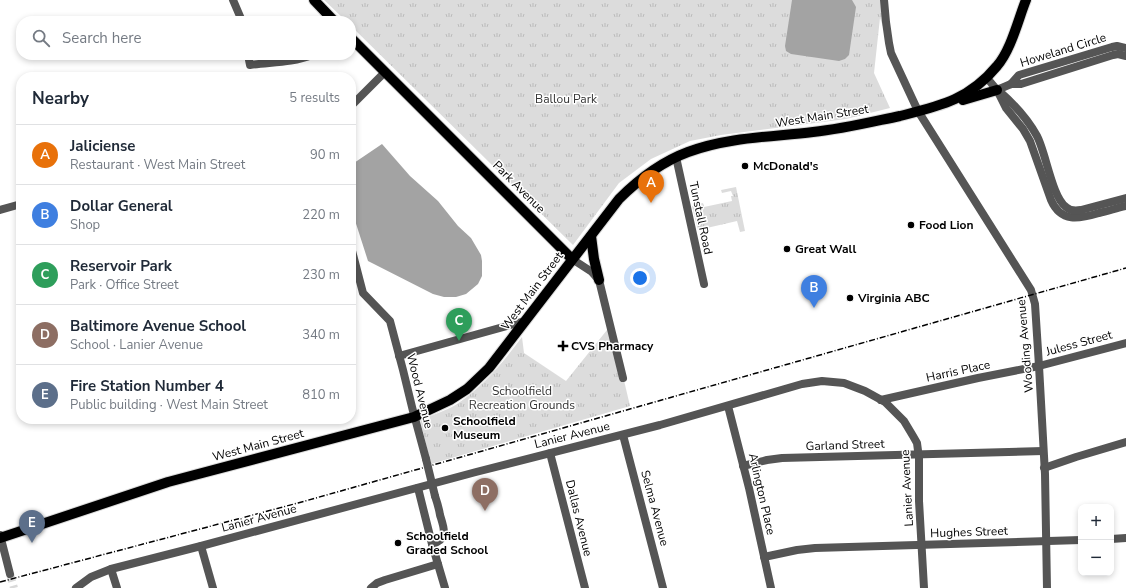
<!DOCTYPE html>
<html lang="en">
<head>
<meta charset="utf-8">
<style>
  :root { --surface:#fff; --page:#f2f2f3; --text:#1f2937; --muted:#747a83; --line:#e0e1e3; --accent:#0f766e }
  body { margin:0; font-family:"Nunito Sans",sans-serif; background:var(--page); color:var(--text) }
  .controls { position:absolute; right:12px; bottom:12px; display:grid; overflow:hidden; border-radius:8px; box-shadow:0 2px 6px #0003 }
  .controls button { width:36px; height:36px; display:grid; place-items:center; padding:0; border:0; border-bottom:1px solid var(--line); background:var(--surface); color:var(--text); font:20px sans-serif }
  .you { position:absolute; left:640px; top:278px; width:14px; height:14px; margin:-10px; border:3px solid #fff; border-radius:50%; background:#1a73e8; box-shadow:0 0 0 6px #1a73e833 }
  .badge { display:grid; place-items:center; width:26px; height:26px; border-radius:50%; background:var(--accent); color:#fff; font-size:13px; font-weight:700 }
  .pin { position:absolute; translate:-50% -33px; filter:drop-shadow(0 1px 2px #0008) }
  .pin::after { content:''; position:absolute; top:21px; width:14px; height:12px; background:inherit; clip-path:polygon(0 0,100% 0,50% 100%) }
  .list { margin:0; padding:0; list-style:none }
  h2 { display:flex; justify-content:space-between; align-items:center; height:52px; margin:0; padding:0 16px; font-size:17px }
  h2 small { font-size:13px; font-weight:400; color:var(--muted) }
  .list li { display:grid; grid-template-columns:26px 1fr auto; gap:12px; align-items:center; box-sizing:border-box; height:60px; padding:0 16px; border-top:1px solid var(--line) }
  .list b { display:block; font-size:15px; white-space:nowrap }
  .list p { margin:0; font-size:13px; white-space:nowrap; color:var(--muted) }
  .list em { font-size:13px; font-style:normal; color:var(--muted) }
  .icon { flex:none; width:22px; height:22px; fill:none; stroke:currentColor; stroke-width:2; stroke-linecap:round; stroke-linejoin:round }
  .map { position:relative; flex:none; width:1126px; height:588px; overflow:hidden }
  .search { position:absolute; background:var(--surface); box-shadow:0 2px 6px #0003; left:16px; top:16px; width:340px; height:44px; display:flex; align-items:center; gap:10px; box-sizing:border-box; padding:0 14px; border-radius:16px; color:var(--muted); font-size:15px }
  .panel { position:absolute; background:var(--surface); box-shadow:0 2px 6px #0003; left:16px; top:72px; width:340px; height:352px; border-radius:16px }
  .map>svg:first-child { display:block }
  .grass { fill:url(#grass-tufts) }
  .water { fill:#a3a3a3 }
  .lines { fill:none; stroke-linecap:round; stroke-linejoin:round }
  .minor-tunnel { stroke:#d9d9d9; stroke-width:8; stroke-dasharray:8 4; stroke-linecap:butt }
  .major-casing { stroke:#dbdbdb; stroke-width:12 }
  .minor { stroke:#555; stroke-width:8 }
  .major { stroke:#000; stroke-width:10 }
  .rail { stroke:#000; stroke-width:1.5; stroke-dasharray:6 2 1 2; stroke-linecap:butt }
  .minor-bridge { stroke:#555; stroke-width:8 }
  .poi-dot { fill:#000; stroke:#fff; stroke-width:1.5 }
  .labels { text-anchor:middle; dominant-baseline:central; stroke-width:3; stroke-linejoin:round; paint-order:stroke }
  .street-label { font-size:12px; fill:#000; stroke:#fff }
  .park-label { font-size:12px; fill:#333; stroke:#fff }
  .poi-label { font-size:12px; font-weight:bold; fill:#000; stroke:#fff; text-anchor:start }
</style>
</head>
<body>
<div class="map">
<svg width="1126" height="588" viewBox="0 0 1126 588">
  <defs>
    <pattern id="grass-tufts" width="24" height="20" patternUnits="userSpaceOnUse"><rect width="24" height="20" fill="#dcdcdc"/><path d="M3 7l-1-3M5 7V3M7 7l1-3M15 17l-1-3M17 17v-4M19 17l1-3" fill="none" stroke="#bbb"/></pattern>
  </defs>
  <rect width="100%" height="100%" fill="#fff"/>
  <g class="grass">
    <path d="M324,0H884L896,64L880,18L874,73L890,108L846,119L721,135L690,141L651,159L619,183L573,245L351,26V21H346Z"/>
    <path d="M736,187L745,231L740,232L737,221L698,230L692,206L703,203L704,207L732,201L731,196H733L731,191L722,193L721,190Z"/>
    <path d="M611,325L630,406L431,464L420,420C432,415 446,411 457,404C484,386 503,362 522,337L524,353L566,381Z"/>
  </g>
  <g class="water">
    <path d="M792,0H852L856,7L849,55L845,59L839,61L791,54L786,51L785,46Z"/>
    <path d="M382,144L410,176L438,201L458,226L471,238L481,255L482,261V276L478,284L466,294L456,297H444L433,294L368,261L351,208V165Z"/>
  </g>
  <g class="lines">
    <path class="minor-tunnel" d="M10,574L14,588"/>
    <defs>
      <g id="major">
        <path d="M314,0L334,21"/>
        <path d="M351,38L572,259"/>
        <path d="M963,100L997,90"/>
        <path d="M591,236L594,259L599,280"/>
        <path d="M0,538L168,482L414,417L450,400L467,389L489,368L619,199C639,179 661,162 688,152C728,137 772,137 813,132C843,129 871,122 900,116C940,106 969,100 997,66C1011,50 1018,20 1026,0"/>
      </g>
    </defs>
    <use href="#major" class="major-casing"/>
    <g class="minor">
      <path d="M233,0L242,21"/>
      <path d="M884,0L886,22L889,43L891,53L918,111L1031,290L1035,304L1039,366L1045,474L1047,588"/>
      <path d="M248,55L250,65C270,62 292,63 312,55"/>
      <path d="M987,78L997,90L1011,84H1021L1113,55L1118,54L1126,56"/>
      <path d="M1011,84L1019,75L1112,47L1117,46L1126,48"/>
      <path d="M997,90L1006,108L1023,129L1030,141L1051,200C1061,223 1079,219 1099,213C1108,211 1117,208 1126,206"/>
      <path d="M999,91C1014,104 1027,118 1037,136C1046,153 1052,197 1066,207C1070,211 1076,211 1081,210L1126,198"/>
      <path d="M351,106L385,72"/>
      <path d="M676,157L704,284"/>
      <path d="M0,210L21,204"/>
      <path d="M351,247L363,293L390,321L403,370L413,411L426,459"/>
      <path d="M572,259L592,272L599,280L623,378"/>
      <path d="M399,356L525,321"/>
      <path d="M881,400L978,378L1039,366L1126,343"/>
      <path d="M728,406L749,488L771,588"/>
      <path d="M623,435L663,588"/>
      <path d="M550,453L585,588"/>
      <path d="M743,466L767,460L782,458L1043,451"/>
      <path d="M1044,468L1076,457L1126,442"/>
      <path d="M418,488L432,544L445,588"/>
      <path d="M0,535L10,574"/>
      <path d="M1111,539L1126,538"/>
      <path d="M432,544C449,539 444,528 440,515C439,508 437,502 435,496"/>
      <path d="M201,546L213,588"/>
      <path d="M764,557L797,550L815,548L1081,540"/>
      <path d="M111,569L117,588"/>
      <path d="M76,588L91,577L111,569L201,546L476,472L660,425L802,384L822,381L844,383L865,391L885,402L904,421L913,436L917,443L919,458V501L924,588"/>
      <path d="M371,588L377,583L385,580L438,564"/>
    </g>
    <use href="#major" class="major"/>
    <path class="rail" d="M0,582L298,503L433,465L1126,268"/>
    <path class="minor-bridge" d="M426,459L435,496"/>
  </g>
  <g class="poi-dot">
    <circle cx="745" cy="166" r="4"/>
    <circle cx="911" cy="225" r="4"/>
    <circle cx="787" cy="249" r="4"/>
    <circle cx="850" cy="298" r="4"/>
    <path d="M561 340h4v4h4v4h-4v4h-4v-4h-4v-4h4z"/>
    <circle cx="445" cy="428" r="4"/>
    <circle cx="398" cy="543" r="4"/>
  </g>
  <g class="labels">
    <g class="street-label">
      <text transform="translate(1063 50) rotate(-17)">Howeland Circle</text>
      <text transform="translate(822 116) rotate(-9)">West Main Street</text>
      <text transform="translate(519 187) rotate(45)">Park Avenue</text>
      <text transform="translate(701 218) rotate(78)">Tunstall Road</text>
      <text transform="translate(532 291) rotate(-53)">West Main Street</text>
      <text transform="translate(1079 343) rotate(-15)">Juless Street</text>
      <text transform="translate(1025 346) rotate(-95)">Wooding Avenue</text>
      <text transform="translate(958 371) rotate(-12)">Harris Place</text>
      <text transform="translate(420 391) rotate(76)">Wood Avenue</text>
      <text transform="translate(572 435) rotate(-14)">Lanier Avenue</text>
      <text transform="translate(258 445) rotate(-15)">West Main Street</text>
      <text transform="translate(845 445) rotate(-2)">Garland Street</text>
      <text transform="translate(907 488) rotate(-93)">Lanier Avenue</text>
      <text transform="translate(762 494) rotate(77)">Arlington Place</text>
      <text transform="translate(655 508) rotate(75)">Selma Avenue</text>
      <text transform="translate(259 518) rotate(-15)">Lanier Avenue</text>
      <text transform="translate(579 518) rotate(76)">Dallas Avenue</text>
      <text transform="translate(969 532) rotate(-2)">Hughes Street</text>
    </g>
    <g class="park-label">
      <text x="566" y="99">Ballou Park</text>
      <text x="522" y="391">Schoolfield<tspan x="522" dy="14">Recreation Grounds</tspan></text>
    </g>
    <g class="poi-label">
      <text x="753" y="166">McDonald's</text>
      <text x="919" y="225">Food Lion</text>
      <text x="795" y="249">Great Wall</text>
      <text x="858" y="298">Virginia ABC</text>
      <text x="571" y="346">CVS Pharmacy</text>
      <text x="453" y="421">Schoolfield<tspan x="453" dy="14">Museum</tspan></text>
      <text x="406" y="536">Schoolfield<tspan x="406" dy="14">Graded School</tspan></text>
    </g>
  </g>
</svg>
<div class="controls">
<button>+</button>
<button>−</button>
</div>
<div class="you"></div>
<div class="pin badge" style="left:651px;top:203px;background:#e8710a">A</div>
<div class="pin badge" style="left:814px;top:308px;background:#3f7fe0">B</div>
<div class="pin badge" style="left:459px;top:341px;background:#2e9e5b">C</div>
<div class="pin badge" style="left:485px;top:511px;background:#8d6e63">D</div>
<div class="pin badge" style="left:32px;top:543px;background:#5c6f8a">E</div>
<div class="search"><svg class="icon" aria-label="search" viewBox="0 0 24 24"><circle cx="10" cy="10" r="6"/><path d="M15 15l6 6"/></svg>Search here</div>
<section class="panel">
<h2>Nearby<small>5 results</small></h2>
<ul class="list">
<li><span class="badge" style="background:#e8710a">A</span><div><b>Jaliciense</b><p>Restaurant · West Main Street</p></div><em>90 m</em></li>
<li><span class="badge" style="background:#3f7fe0">B</span><div><b>Dollar General</b><p>Shop</p></div><em>220 m</em></li>
<li><span class="badge" style="background:#2e9e5b">C</span><div><b>Reservoir Park</b><p>Park · Office Street</p></div><em>230 m</em></li>
<li><span class="badge" style="background:#8d6e63">D</span><div><b>Baltimore Avenue School</b><p>School · Lanier Avenue</p></div><em>340 m</em></li>
<li><span class="badge" style="background:#5c6f8a">E</span><div><b>Fire Station Number 4</b><p>Public building · West Main Street</p></div><em>810 m</em></li>
</ul>
</section>
</div>
</body>
</html>
